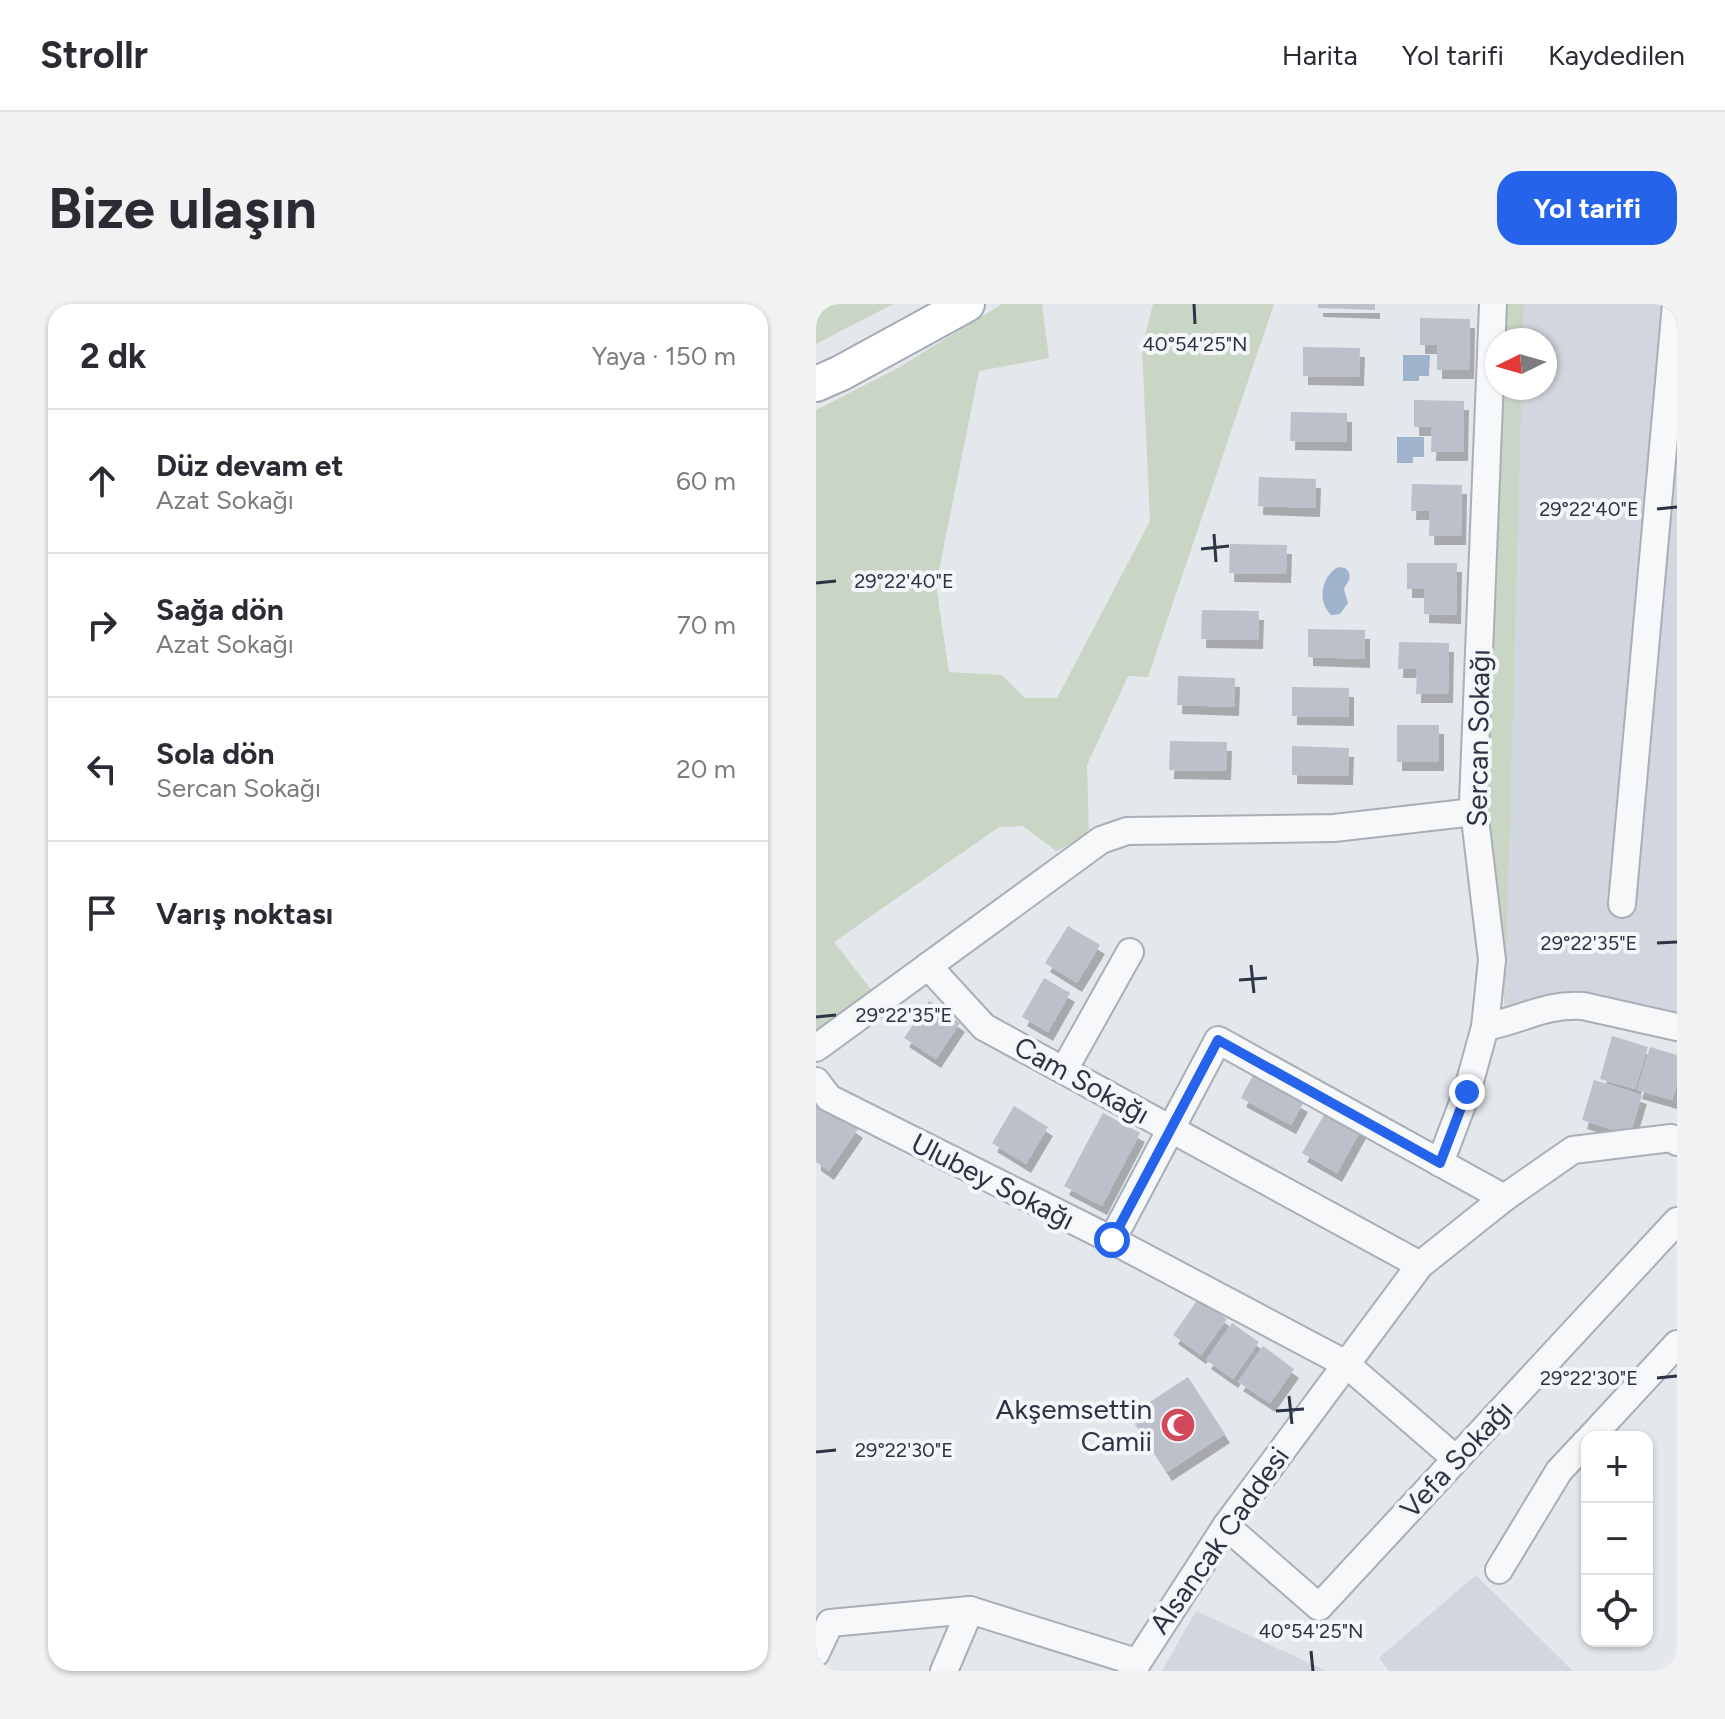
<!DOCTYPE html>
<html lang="tr">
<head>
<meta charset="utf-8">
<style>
  :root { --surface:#fff; --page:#f2f2f3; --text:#2b2b33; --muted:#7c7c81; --line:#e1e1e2; --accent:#2563eb }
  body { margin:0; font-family:Figtree,sans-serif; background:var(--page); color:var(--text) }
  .controls { position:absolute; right:24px; bottom:24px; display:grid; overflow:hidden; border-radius:16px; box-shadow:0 2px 6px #0004 }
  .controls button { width:72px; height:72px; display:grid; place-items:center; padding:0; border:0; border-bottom:2px solid var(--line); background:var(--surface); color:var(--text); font:40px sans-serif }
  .compass { position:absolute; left:669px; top:24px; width:72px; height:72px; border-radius:50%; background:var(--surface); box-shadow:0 2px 6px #0004; rotate:265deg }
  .stop { position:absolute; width:24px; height:24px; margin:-18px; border:6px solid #2563eb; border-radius:50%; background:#fff }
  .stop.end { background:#2563eb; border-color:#fff; box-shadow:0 2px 8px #0008 }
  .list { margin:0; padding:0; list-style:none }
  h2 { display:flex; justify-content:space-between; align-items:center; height:104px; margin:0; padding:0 32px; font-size:34px }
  h2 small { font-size:26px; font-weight:400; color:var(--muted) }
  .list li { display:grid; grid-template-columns:52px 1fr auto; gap:24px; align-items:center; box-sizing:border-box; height:144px; padding:0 32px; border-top:2px solid var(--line) }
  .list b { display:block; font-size:30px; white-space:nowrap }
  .list p { margin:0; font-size:26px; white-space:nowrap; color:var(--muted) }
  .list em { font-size:26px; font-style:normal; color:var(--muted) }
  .icon { flex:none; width:44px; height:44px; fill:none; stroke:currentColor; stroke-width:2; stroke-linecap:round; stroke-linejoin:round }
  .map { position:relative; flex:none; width:861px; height:1367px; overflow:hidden; border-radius:24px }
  header { display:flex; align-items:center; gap:48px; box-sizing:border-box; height:112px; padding:0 40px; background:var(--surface); border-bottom:2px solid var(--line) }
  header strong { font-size:38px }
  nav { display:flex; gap:44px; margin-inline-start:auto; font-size:28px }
  .intro { display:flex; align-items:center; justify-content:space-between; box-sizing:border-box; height:192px; padding:0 48px }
  h1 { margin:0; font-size:56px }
  .button { padding:20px 36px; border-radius:24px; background:var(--accent); color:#fff; font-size:28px; font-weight:700 }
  main { display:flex; gap:48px; padding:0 48px }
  aside { flex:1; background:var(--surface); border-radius:24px; box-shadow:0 2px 6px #0004 }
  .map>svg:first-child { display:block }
  .built { fill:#d2d6de }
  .green { fill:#c9d6c5 }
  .water { fill:#9fb4cc }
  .building { fill:#bbc0ca; filter:url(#shadow) }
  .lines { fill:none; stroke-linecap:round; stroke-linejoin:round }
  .minor-casing { stroke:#a9aeb7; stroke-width:30 }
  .major-casing { stroke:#a3abb8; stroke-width:38 }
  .minor { stroke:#f7f8fa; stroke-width:26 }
  .major { stroke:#fff; stroke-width:34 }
  .route { stroke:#2563eb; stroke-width:10 }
  .ticks { fill:none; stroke:#2b3445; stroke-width:3 }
  .labels { text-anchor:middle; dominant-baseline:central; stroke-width:8; stroke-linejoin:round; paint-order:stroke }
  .street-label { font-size:28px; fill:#2b3445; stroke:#f4f6f9 }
  .poi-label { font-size:28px; fill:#2b3445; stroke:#f4f6f9; text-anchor:end }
  .ticks-label { font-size:20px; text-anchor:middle; fill:#2b3445; stroke:#f4f6f9; stroke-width:8; stroke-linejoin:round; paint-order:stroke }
</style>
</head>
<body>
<header>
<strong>Strollr</strong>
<nav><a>Harita</a><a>Yol tarifi</a><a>Kaydedilen</a></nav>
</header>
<div class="intro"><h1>Bize ulaşın</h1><a class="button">Yol tarifi</a></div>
<main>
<aside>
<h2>2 dk<small>Yaya · 150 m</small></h2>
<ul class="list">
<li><svg class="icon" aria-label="ahead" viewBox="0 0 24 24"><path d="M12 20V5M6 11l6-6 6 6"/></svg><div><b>Düz devam et</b><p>Azat Sokağı</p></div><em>60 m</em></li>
<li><svg class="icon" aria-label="right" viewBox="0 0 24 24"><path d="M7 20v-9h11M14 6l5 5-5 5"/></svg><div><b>Sağa dön</b><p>Azat Sokağı</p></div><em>70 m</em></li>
<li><svg class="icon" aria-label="left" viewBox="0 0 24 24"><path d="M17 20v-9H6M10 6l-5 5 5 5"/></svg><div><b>Sola dön</b><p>Sercan Sokağı</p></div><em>20 m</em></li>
<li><svg class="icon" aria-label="arrive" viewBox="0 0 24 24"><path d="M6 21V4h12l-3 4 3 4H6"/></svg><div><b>Varış noktası</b></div></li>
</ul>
</aside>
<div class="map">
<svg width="861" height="1367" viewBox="0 0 861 1367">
  <defs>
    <filter id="shadow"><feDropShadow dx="5" dy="9" stdDeviation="0" flood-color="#0004"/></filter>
  </defs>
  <rect width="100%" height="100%" fill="#e4e7ec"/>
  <g class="built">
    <path d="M708,0H861V725L689,705L706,84H729V36H707Z"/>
    <path d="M660,1271L673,1284L757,1367H573L563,1354Z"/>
    <path d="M380,1307L511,1367H346Z"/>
  </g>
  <g class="green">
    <path d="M0,0H77L0,40Z"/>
    <path d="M186,0H226L233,54L163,67L120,281L133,368L186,371L209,394H241L334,217L326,44L337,0H458L332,373L312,372L271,461L273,531L240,547L207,522L183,523L18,638L57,688L0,732V106L82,64Z"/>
    <path d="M685,0H708L707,36H684Z"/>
    <path d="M682,84H706L689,705L670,500Z"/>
  </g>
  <g class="water">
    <path d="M587,51H614L613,72H603V77H587Z"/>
    <path d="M581,133H608V153H597V159H581Z"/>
    <path d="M522,263L529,264C538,272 532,277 528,285L532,299L524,310L515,311C501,297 505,273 522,263Z"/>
  </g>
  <g class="building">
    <path d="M502,0H559V6L502,4Z"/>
    <path d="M604,14L654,15L653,66H621V41H604Z"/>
    <path d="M487,43L544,44L543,73L487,72Z"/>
    <path d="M598,96L648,97L647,148H615L616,123H598Z"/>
    <path d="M475,108L531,109V138L474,137Z"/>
    <path d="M443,173L500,175L499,204L442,202Z"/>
    <path d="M596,180L646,181L645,232H613L614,207H595Z"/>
    <path d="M414,240L471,241L470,270L413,269Z"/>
    <path d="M591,259H641L640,311L608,310V285H591Z"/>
    <path d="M386,306L443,307L442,336L385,335Z"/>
    <path d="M492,325L549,326V355L492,353Z"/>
    <path d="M583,338L633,339L632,390H600L601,365H582Z"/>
    <path d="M362,372L419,374L418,403L361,401Z"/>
    <path d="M476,383L533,384V413L476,412Z"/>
    <rect x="581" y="421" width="42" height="37"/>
    <path d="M354,437L411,438L410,467L353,466Z"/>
    <path d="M476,442L533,444L532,472L476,471Z"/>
    <path d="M252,622L284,641L261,679L229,659Z"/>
    <path d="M228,674L254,689L232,728L206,713Z"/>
    <path d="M113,697L144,719L120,755L88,734Z"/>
    <path d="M796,732L832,743L819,785L784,775Z"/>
    <path d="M834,743L861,751V780L856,796L821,786Z"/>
    <path d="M437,771L487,799L475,821L425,794Z"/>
    <path d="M778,776L826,791L814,831L766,816Z"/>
    <path d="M0,796L42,825L13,867L0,858Z"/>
    <path d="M198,802L232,823L210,860L176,839Z"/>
    <path d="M512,804L546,824L521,869L486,849Z"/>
    <path d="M287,809L324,829L286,902L248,882Z"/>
    <path d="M382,995L411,1015L385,1051L357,1031Z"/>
    <path d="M416,1019L443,1038L417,1075L390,1056Z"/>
    <path d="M447,1042L478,1065L454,1099L422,1078Z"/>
    <path d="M372,1073L409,1130L351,1168L314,1111Z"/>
  </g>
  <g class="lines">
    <defs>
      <g id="minor">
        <path d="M806,600L860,0"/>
        <path d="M112,662L168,723L604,961"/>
        <path d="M669,723C703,717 731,699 767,702L861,723"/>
        <path d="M0,744L285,536L311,527L518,524L658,508"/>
        <path d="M248,766L314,648"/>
        <path d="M0,777L13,794L296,936L530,1060L640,1155"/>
        <path d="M624,859L651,788L669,723L676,656L657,498L677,0"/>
        <path d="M296,936L402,736L688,894"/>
        <path d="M775,1133L861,1040"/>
        <path d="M410,1222L503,1303L861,917"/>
        <path d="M683,1266L743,1167L771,1137"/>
        <path d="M0,1349L14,1319L154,1306L320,1358"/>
        <path d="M128,1367L154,1306"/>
        <path d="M316,1367L410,1222L604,961L688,894L757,846L855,834L861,838"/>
      </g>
      <path id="major" d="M0,80L25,69L151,0"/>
    </defs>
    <use href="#minor" class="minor-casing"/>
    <use href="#major" class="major-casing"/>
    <use href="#minor" class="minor"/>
    <use href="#major" class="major"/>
  </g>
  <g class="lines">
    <path class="route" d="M296,936L402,736L624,859L651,788"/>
  </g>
  <path class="ticks" d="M378,0L379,20M841,205L861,203M398,230L400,258M385,245L413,242M0,279L20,277M841,639L861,638M435,661L438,689M423,676L451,674M0,713L20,711M841,1074L861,1072M473,1092L476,1120M460,1107L488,1105M0,1148L20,1146M495,1347L497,1367"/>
  <defs>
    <symbol id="mosque-disc" viewBox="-11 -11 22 22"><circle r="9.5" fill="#d1495b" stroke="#f4f6f9"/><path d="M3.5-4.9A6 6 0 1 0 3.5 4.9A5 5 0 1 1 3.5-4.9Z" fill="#fff"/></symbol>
  </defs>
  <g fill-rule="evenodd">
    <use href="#mosque-disc" x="342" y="1101" width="40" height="40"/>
  </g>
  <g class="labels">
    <g class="street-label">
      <text transform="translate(662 434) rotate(-89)">Sercan Sokağı</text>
      <text transform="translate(266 776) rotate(29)">Cam Sokağı</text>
      <text transform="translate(177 877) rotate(27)">Ulubey Sokağı</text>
      <text transform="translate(640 1155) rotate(-47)">Vefa Sokağı</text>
      <text transform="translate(403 1236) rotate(-55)">Alsancak Caddesi</text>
    </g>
    <g class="poi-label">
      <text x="336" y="1105">Akşemsettin<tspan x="336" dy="32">Camii</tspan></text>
    </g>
  </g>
  <g class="ticks-label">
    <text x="379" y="47">40°54'25"N</text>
    <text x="773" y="212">29°22'40"E</text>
    <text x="88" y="284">29°22'40"E</text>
    <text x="773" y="646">29°22'35"E</text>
    <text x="88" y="718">29°22'35"E</text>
    <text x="773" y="1081">29°22'30"E</text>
    <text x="88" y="1153">29°22'30"E</text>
    <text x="495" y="1334">40°54'25"N</text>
  </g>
</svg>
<div class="controls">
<button>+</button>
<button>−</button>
<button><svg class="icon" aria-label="locate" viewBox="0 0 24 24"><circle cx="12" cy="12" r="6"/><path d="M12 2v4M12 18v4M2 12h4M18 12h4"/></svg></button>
</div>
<svg class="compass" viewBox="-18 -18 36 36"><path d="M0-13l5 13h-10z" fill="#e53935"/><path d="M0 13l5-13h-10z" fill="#7c7c81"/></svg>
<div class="stop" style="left:296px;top:936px"></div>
<div class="stop end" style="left:651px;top:788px"></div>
</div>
</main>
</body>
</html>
